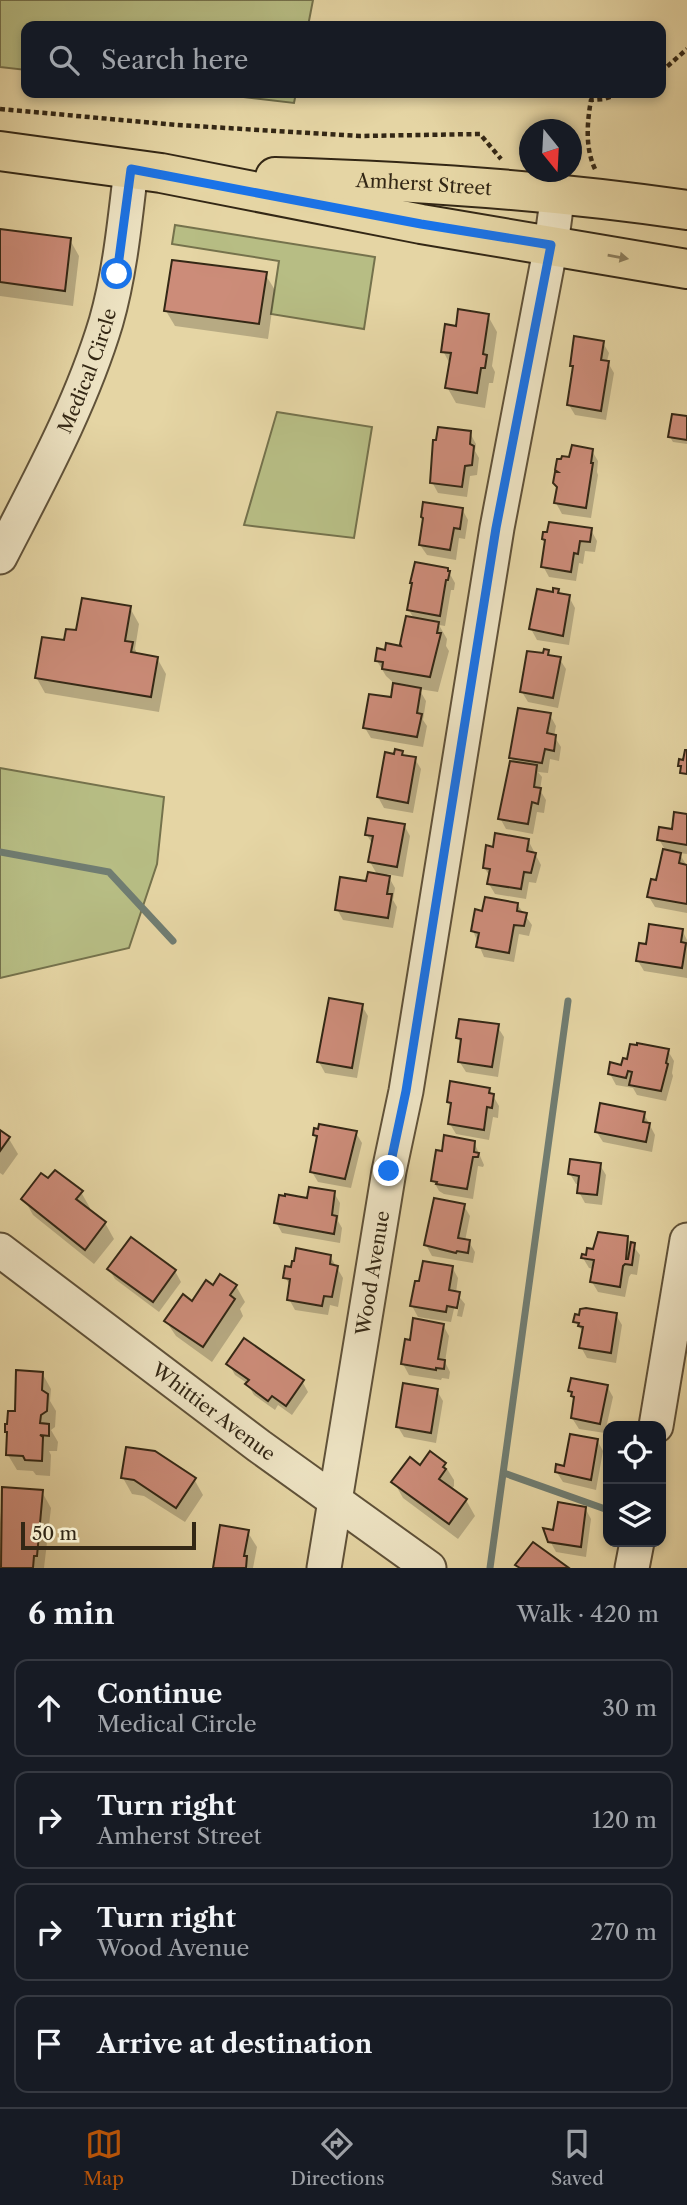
<!DOCTYPE html>
<html lang="en">
<head>
<meta charset="utf-8">
<style>
  :root { --surface:#171b24; --page:#20242c; --text:#f1f3f6; --muted:#9ea1a6; --line:#363941; --accent:#b45309 }
  body { margin:0; font-family:"Libre Caslon Text",serif; background:var(--page); color:var(--text) }
  .controls { position:absolute; right:21px; bottom:21px; display:grid; overflow:hidden; border-radius:14px; box-shadow:0 4px 10px #0003 }
  .controls button { width:63px; height:63px; display:grid; place-items:center; padding:0; border:0; border-bottom:2px solid var(--line); background:var(--surface); color:var(--text); font:35px sans-serif }
  .compass { position:absolute; left:519px; top:119px; width:63px; height:63px; border-radius:50%; background:var(--surface); box-shadow:0 4px 10px #0003; rotate:162deg }
  .scale { position:absolute; left:21px; bottom:18px; width:175px; box-sizing:border-box; padding-left:7px; border:4px solid #332715; border-top:0; font-size:19px; line-height:24px; white-space:nowrap; color:#332715; -webkit-text-stroke:5px #eee4c4; paint-order:stroke }
  .stop { position:absolute; width:21px; height:21px; margin:-16px; border:5px solid #1a73e8; border-radius:50%; background:#fff }
  .stop.end { background:#1a73e8; border-color:#fff; box-shadow:0 2px 7px #0008 }
  .list { margin:0; padding:0; list-style:none }
  h2 { display:flex; justify-content:space-between; align-items:center; height:91px; margin:0; padding:0 28px; font-size:30px }
  h2 small { font-size:23px; font-weight:400; color:var(--muted) }
  .list li { display:grid; grid-template-columns:46px 1fr auto; gap:21px; align-items:center; box-sizing:border-box; height:98px; margin:0 14px 14px; padding:0 14px; border:2px solid var(--line); border-radius:14px }
  .list b { display:block; font-size:26px; white-space:nowrap }
  .list p { margin:0; font-size:23px; white-space:nowrap; color:var(--muted) }
  .list em { font-size:23px; font-style:normal; color:var(--muted) }
  .icon { flex:none; width:38px; height:38px; fill:none; stroke:currentColor; stroke-width:2; stroke-linecap:round; stroke-linejoin:round }
  .map { position:relative; flex:none; width:687px; height:1568px; overflow:hidden }
  .search { position:absolute; background:var(--surface); box-shadow:0 4px 10px #0003; left:21px; right:21px; top:21px; height:77px; display:flex; align-items:center; gap:18px; box-sizing:border-box; padding:0 24px; border-radius:14px; color:var(--muted); font-size:26px }
  .sheet { height:539px; background:var(--surface) }
  nav { display:flex; justify-content:space-around; align-items:center; box-sizing:border-box; height:98px; border-top:2px solid var(--line); background:var(--surface); font-size:19px; color:var(--muted) }
  nav a { display:grid; justify-items:center; gap:4px }
  nav .on { color:var(--accent) }
  .map>svg:first-child { display:block }
  .green { fill:#b7bd84; stroke:#75724c; stroke-width:2 }
  .shadow { fill:#0003 }
  .lines { fill:none; stroke-linecap:round; stroke-linejoin:round }
  .stream { stroke:#707d72; stroke-width:7 }
  .building { fill:#cc8c79; stroke:#332715; stroke-width:2 }
  .minor-casing { stroke:#605239; stroke-width:37 }
  .major-casing { stroke:#332715; stroke-width:42 }
  .path { stroke:#332715; stroke-width:4.5; stroke-dasharray:5 3.5; stroke-linecap:butt }
  .minor { stroke:#eee4c4; stroke-width:33 }
  .major { stroke:#e5d5a4; stroke-width:38 }
  .oneway { fill:#8c7e5c }
  .route { stroke:#1a73e8; stroke-width:9 }
  .labels { text-anchor:middle; dominant-baseline:central; stroke-width:7; stroke-linejoin:round; paint-order:stroke }
  .street-label { font-size:19px; fill:#332715; stroke:#eee4c4 }
</style>
</head>
<body>
<div class="map">
<svg width="687" height="1568" viewBox="0 0 687 1568">
  <rect width="100%" height="100%" fill="#e5d5a4"/>
  <filter id="stains"><feTurbulence type="fractalNoise" baseFrequency=".00286" numOctaves="4"/><feColorMatrix values="0 0 0 0 .2 0 0 0 0 .09 0 0 0 0 .02 0 0 0 .5 -.17"/></filter>
  <radialGradient id="worn" r=".72"><stop offset=".6" stop-color="#630" stop-opacity="0"/><stop offset="1" stop-color="#630" stop-opacity=".3"/></radialGradient>
  <g class="green">
    <path d="M0,0H313L308,26H26V70L0,67Z"/>
    <path d="M210,93H296L294,103Z"/>
    <path d="M175,225L375,257L364,329L271,314L279,261L172,244Z"/>
    <path d="M277,412L372,427L354,538L244,525Z"/>
    <path d="M0,768L164,797L157,864L129,948L0,978Z"/>
  </g>
  <g class="shadow">
    <path d="M0,231L70,240L79,256L73,306L0,296Z"/>
    <path d="M265,274L275,290L268,339L175,326L166,311Z"/>
    <path d="M488,316L497,332L492,366L495,372L493,383H489L485,408L456,403L447,387L451,366L443,351Z"/>
    <path d="M603,343L609,353L607,361L614,373L606,420L575,415L569,405L575,370L572,365Z"/>
    <path d="M687,418V444L673,442L670,437Z"/>
    <path d="M470,433L476,444L475,451L479,458L477,475L470,476L467,497L438,493L432,482Z"/>
    <path d="M592,451L598,461L597,472L598,475L591,518L562,514L556,503L559,473L571,459Z"/>
    <path d="M462,509L468,520L465,539L459,538L456,560L427,555L420,545Z"/>
    <path d="M591,530L597,541L595,552L585,551L583,564L579,563L576,581L549,577L543,566L546,543L544,539Z"/>
    <path d="M447,569L455,583L454,590H451L445,626L439,625L447,639L446,646L449,651L438,692L419,689L426,701L423,720L427,726L423,747L371,738L365,728L392,699L395,684L386,676L377,661L386,652L404,649L414,619L409,610L413,586L411,583Z"/>
    <path d="M558,590L561,595L569,597L575,608L569,645L537,640L531,629Z"/>
    <path d="M130,608L139,624L135,649L138,655L157,658L166,674L159,712L45,693L36,677L65,642L78,632Z"/>
    <path d="M547,652L550,657L559,658L566,669L558,708L528,702L522,692Z"/>
    <path d="M550,715L556,726L554,736L561,747L559,761L550,759L548,773L538,772L542,777L540,790L546,800L544,813L537,812L533,834L506,829L500,818L514,763L511,757Z"/>
    <path d="M401,752L404,757L415,759L421,769L413,813L384,808L378,797L396,756Z"/>
    <path d="M687,816V854L679,853L687,866V913L655,907L649,897L658,882L665,850L659,839L673,831Z"/>
    <path d="M404,825L410,836L403,877L387,874L395,888L393,900L397,907L393,928L343,920L337,909L378,876L370,862L373,845L367,835Z"/>
    <path d="M528,840L541,865L536,883L529,882L526,899L495,894L489,884L490,877L484,867L495,849Z"/>
    <path d="M517,904L532,925L529,936L519,934L514,962L484,957L473,931L484,913Z"/>
    <path d="M682,930L687,940V978L644,971L638,961L647,946Z"/>
    <path d="M362,1006L368,1016L357,1078L325,1073L319,1062Z"/>
    <path d="M497,1026L504,1037L498,1077L466,1072L459,1061L462,1045L458,1038Z"/>
    <path d="M668,1051L674,1061L672,1073L673,1076L666,1101L637,1095L633,1088L616,1085L610,1074L623,1067Z"/>
    <path d="M489,1089L499,1106L498,1118L493,1117L489,1140L456,1134L450,1124L452,1108L449,1102Z"/>
    <path d="M644,1114L655,1135L652,1152L603,1142L596,1131Z"/>
    <path d="M0,1132L9,1139L18,1154L3,1175L0,1173Z"/>
    <path d="M356,1133L362,1143L351,1188L318,1182L312,1172L318,1140L315,1135Z"/>
    <path d="M474,1142L484,1165L483,1167L478,1166L473,1199L444,1194L439,1191L433,1180L443,1153Z"/>
    <path d="M600,1165L606,1175L602,1205L585,1203L579,1192L580,1185L576,1184L570,1174Z"/>
    <path d="M81,1192L90,1208L88,1211L105,1223L114,1239L94,1264L33,1215L24,1199Z"/>
    <path d="M334,1193L340,1203L338,1221L342,1228L340,1243L282,1233L276,1222L309,1200Z"/>
    <path d="M464,1206L470,1216L465,1241L469,1242L475,1252L473,1263L432,1256L426,1245Z"/>
    <path d="M627,1238L640,1255L637,1275L631,1274L629,1277L625,1297L598,1292L592,1282L594,1269L589,1268L583,1258Z"/>
    <path d="M131,1239L175,1271L181,1282L159,1312L115,1279L109,1269Z"/>
    <path d="M330,1256L343,1278L338,1307L330,1305L328,1315L295,1310L289,1299L291,1287L285,1277L292,1268Z"/>
    <path d="M452,1267L458,1278L456,1293L465,1304L462,1317L457,1316L460,1300H456L451,1322L418,1317L412,1306Z"/>
    <path d="M236,1286L245,1302L240,1309L243,1316L212,1362L176,1336L166,1321L193,1303Z"/>
    <path d="M616,1315L622,1325L616,1363L587,1358L581,1347L584,1333L575,1322Z"/>
    <path d="M443,1325L449,1336L445,1362L450,1372L449,1379L442,1378L441,1380L409,1375L403,1364L411,1342Z"/>
    <path d="M229,1364L302,1381L308,1392L292,1415L278,1405L275,1410L254,1395L247,1383L235,1375Z"/>
    <path d="M42,1373L51,1389L50,1401L56,1411L55,1427L51,1430L58,1442L57,1451H49L51,1455L50,1476L36,1475L33,1471L17,1470L8,1455L9,1435L6,1431Z"/>
    <path d="M607,1386L613,1397L605,1433L579,1429L572,1418L576,1401L570,1391Z"/>
    <path d="M437,1391L443,1401L436,1443L404,1437L398,1427Z"/>
    <path d="M597,1440L603,1451L596,1490L563,1482L556,1471L566,1468Z"/>
    <path d="M444,1464L454,1480V1486L451,1490L466,1500L475,1516L458,1539L403,1498L394,1482L420,1467Z"/>
    <path d="M123,1478L194,1479L203,1495L185,1522L144,1496L132,1494Z"/>
    <path d="M3,1488L42,1492L51,1508L44,1568H3L0,1557V1523Z"/>
    <path d="M585,1508L591,1519L586,1557L556,1552L550,1541L555,1532Z"/>
    <path d="M247,1531L257,1547L253,1568H215Z"/>
  </g>
  <g class="lines">
    <g class="stream">
      <path d="M0,852L109,872L173,941"/>
      <path d="M504,1473L608,1510"/>
      <path d="M490,1568L568,1001"/>
    </g>
  </g>
  <g class="building">
    <path d="M0,229L71,238L65,291L0,282Z"/>
    <path d="M172,260L267,272L259,324L164,311Z"/>
    <path d="M458,309L489,314L483,354L487,355L485,368H481L477,393L445,388L451,353L441,352L445,324L456,326Z"/>
    <path d="M574,336L604,341L601,360L609,361L601,411L567,405L573,366H570Z"/>
    <path d="M672,414L687,416V440L668,437Z"/>
    <path d="M438,427L471,431L470,444L474,446L472,465L465,466L462,487L430,483L433,440H436Z"/>
    <path d="M572,445L593,449L591,463H593L586,508L554,503L557,487L553,483L555,472H558L555,470L557,459H561L562,456L569,457Z"/>
    <path d="M423,502L463,508L460,529L454,528L450,550L419,545L423,518L421,517Z"/>
    <path d="M549,522L592,528L590,542L580,541L578,554L574,553L571,572L541,567L545,540L542,539L543,532H547Z"/>
    <path d="M415,562L448,568V571H450L448,580H446L440,616L407,610L412,583H410Z"/>
    <path d="M553,588L559,589L558,593L570,595L563,636L529,629L537,589L553,592Z"/>
    <path d="M82,598L131,606L125,641L133,642L131,652L158,657L151,697L35,678L42,637L64,640L66,629L76,630Z"/>
    <path d="M406,616L439,622L437,633H441L430,677L382,669L383,662L375,661L377,648L385,650L386,643L401,646L400,644Z"/>
    <path d="M544,649L549,650L548,655L561,657L553,698L520,692L527,651L543,653Z"/>
    <path d="M393,683L421,688L417,713L422,714L417,737L363,728L369,694L391,697Z"/>
    <path d="M518,708L551,713L547,733L556,735L554,751L545,749L542,763L509,758Z"/>
    <path d="M395,749L403,751L402,755L416,757L408,803L377,797L385,752L394,754Z"/>
    <path d="M685,750H687V774L680,773L681,766H678L679,759L683,760Z"/>
    <path d="M510,761L537,765L534,787L541,788L538,804L532,802L528,824L498,819Z"/>
    <path d="M674,812L687,814V845L657,840L659,827L672,829Z"/>
    <path d="M368,818L405,824L397,867L368,862L373,836L365,835Z"/>
    <path d="M495,833L529,839L527,851L536,853L531,873L524,872L521,889L487,884L490,869L483,868L486,845L493,847Z"/>
    <path d="M663,849L681,853L679,863L687,865V904L647,897L651,879L656,880Z"/>
    <path d="M368,872L390,876L387,894H392L388,918L335,910L340,877L366,881Z"/>
    <path d="M485,897L518,903L517,911L527,913L524,926L514,925L509,953L476,947L479,933L471,931L475,909L482,911Z"/>
    <path d="M649,924L683,929L681,942L686,943L682,968L636,961L639,943L646,944Z"/>
    <path d="M329,998L363,1004L352,1068L317,1062Z"/>
    <path d="M459,1019L499,1024L492,1067L458,1062L461,1039L456,1038Z"/>
    <path d="M637,1043L669,1049L666,1063L668,1064L661,1091L629,1085L632,1072L628,1071L626,1078L608,1074L610,1062L621,1065L623,1058L627,1059L630,1044L637,1045Z"/>
    <path d="M450,1081L490,1088L489,1093L494,1094L492,1108L487,1107L484,1130L448,1124L451,1103L447,1102Z"/>
    <path d="M600,1103L645,1112L643,1122L650,1123L646,1142L595,1132Z"/>
    <path d="M319,1124L357,1131L345,1179L310,1172L317,1136L313,1135L314,1128L318,1129Z"/>
    <path d="M0,1130L10,1137L0,1151Z"/>
    <path d="M444,1135L475,1141L474,1152L479,1153L478,1157H473L467,1189L436,1184L437,1182L431,1181L436,1150L442,1151Z"/>
    <path d="M570,1159L601,1163L597,1195L577,1193L579,1176L568,1174Z"/>
    <path d="M55,1170L83,1191L76,1199L106,1222L85,1250L21,1199L41,1173L48,1178Z"/>
    <path d="M309,1187L335,1191L332,1215L337,1216L334,1234L274,1223L279,1195L285,1196V1194L307,1198Z"/>
    <path d="M434,1198L465,1204L458,1238L470,1240L468,1253L457,1251L456,1253L424,1245Z"/>
    <path d="M598,1232L628,1236L626,1259H628L631,1242L635,1243L632,1265L625,1264L623,1266L620,1287L590,1282L594,1260L581,1258L582,1254L586,1255L587,1248L593,1249Z"/>
    <path d="M131,1237L176,1270L153,1302L107,1269Z"/>
    <path d="M296,1248L331,1255L330,1264L338,1266L332,1297L324,1296L322,1306L287,1300L290,1279L283,1278L285,1266L291,1267L292,1261H294Z"/>
    <path d="M423,1261L453,1266L449,1290L460,1292L457,1308L447,1306L446,1312L410,1306L415,1281H419Z"/>
    <path d="M220,1274L237,1285L230,1295L235,1299L203,1347L164,1321L183,1294L192,1301L206,1280L213,1285Z"/>
    <path d="M586,1308L617,1313L611,1353L579,1348L583,1327L578,1326L579,1323L573,1322L575,1314L579,1315L580,1309Z"/>
    <path d="M413,1318L444,1324L438,1359L445,1360L444,1369L436,1368V1370L401,1364L405,1339L410,1340Z"/>
    <path d="M244,1338L304,1380L286,1406L272,1396L268,1401L245,1384L249,1380L226,1364Z"/>
    <path d="M16,1370L43,1372L42,1390L48,1394L47,1411L41,1415L40,1423L49,1424V1436L40,1435L43,1437L42,1461L25,1460L23,1456L6,1455L7,1432H5V1424H7L8,1411H15Z"/>
    <path d="M571,1378L608,1385L600,1424L571,1418L574,1397L571,1396L572,1392L568,1391Z"/>
    <path d="M403,1383L438,1389L431,1433L396,1427Z"/>
    <path d="M570,1434L598,1439L591,1480L555,1472L556,1464L564,1466Z"/>
    <path d="M126,1447L155,1451L196,1478L176,1508L134,1480L121,1478Z"/>
    <path d="M430,1451L446,1463L443,1467L446,1469L439,1479L467,1499L449,1524L391,1482L410,1457L420,1465Z"/>
    <path d="M2,1487L43,1490L37,1556H34L33,1568H1Z"/>
    <path d="M558,1502L586,1507L581,1547L548,1542L543,1528L553,1530Z"/>
    <path d="M220,1525L249,1530L244,1556H247L246,1568H213Z"/>
    <path d="M533,1542L569,1568H520L515,1565Z"/>
  </g>
  <g class="lines">
    <defs>
      <g id="minor">
        <path id="s1" d="M0,557C39,481 81,405 106,322C120,273 125,220 131,169"/>
        <path id="s2" d="M0,1250L259,1446L429,1568"/>
        <path d="M656,1426L687,1240"/>
        <path id="s3" d="M324,1568L389,1171L406,1091L497,528L551,245L558,193"/>
        <path d="M632,1568L637,1542"/>
      </g>
      <g id="major">
        <path d="M0,151L161,173L421,224L687,269"/>
        <path id="s4" d="M275,177C413,181 550,190 687,210"/>
      </g>
    </defs>
    <use href="#minor" class="minor-casing"/>
    <use href="#major" class="major-casing"/>
    <g class="path">
      <path d="M661,72L687,49"/>
      <path d="M0,109L177,125L360,136L480,134L501,159"/>
      <path d="M595,169C585,148 587,123 591,100L604,99L622,93"/>
    </g>
    <use href="#minor" class="minor"/>
    <use href="#major" class="major"/>
  </g>
  <defs><path id="oneway-solid" d="M-6-.8H1V-3.2L6.5 0L1 3.2V.8H-6Z" transform="scale(1.75)"/></defs>
  <use class="oneway" href="#oneway-solid" transform="translate(618 257) rotate(10)"/>
  <g class="lines">
    <path class="route" d="M117,274L131,169L421,224L551,245L496,528L406,1091L389,1171"/>
  </g>
  <g class="labels">
    <g class="street-label">
      <text stroke="none"><textPath href="#s4" startOffset="149">Amherst Street</textPath></text>
      <text stroke="none"><textPath href="#s1" startOffset="206">Medical Circle</textPath></text>
      <text stroke="none"><textPath href="#s3" startOffset="299">Wood Avenue</textPath></text>
      <text stroke="none"><textPath href="#s2" startOffset="268">Whittier Avenue</textPath></text>
    </g>
  </g>
  <rect width="100%" height="100%" filter="url(#stains)"/>
  <rect width="100%" height="100%" fill="url(#worn)"/>
</svg>
<div class="controls">
<button><svg class="icon" aria-label="locate" viewBox="0 0 24 24"><circle cx="12" cy="12" r="6"/><path d="M12 2v4M12 18v4M2 12h4M18 12h4"/></svg></button>
<button><svg class="icon" aria-label="layers" viewBox="0 0 24 24"><path d="M12 4l9 5-9 5-9-5zM3 14l9 5 9-5"/></svg></button>
</div>
<svg class="compass" viewBox="-18 -18 36 36"><path d="M0-13l5 13h-10z" fill="#e53935"/><path d="M0 13l5-13h-10z" fill="#9ea1a6"/></svg>
<div class="scale">50 m</div>
<div class="stop" style="left:117px;top:274px"></div>
<div class="stop end" style="left:389px;top:1171px"></div>
<div class="search"><svg class="icon" aria-label="search" viewBox="0 0 24 24"><circle cx="10" cy="10" r="6"/><path d="M15 15l6 6"/></svg>Search here</div>
</div>
<section class="sheet">
<h2>6 min<small>Walk · 420 m</small></h2>
<ul class="list">
<li><svg class="icon" aria-label="ahead" viewBox="0 0 24 24"><path d="M12 20V5M6 11l6-6 6 6"/></svg><div><b>Continue</b><p>Medical Circle</p></div><em>30 m</em></li>
<li><svg class="icon" aria-label="right" viewBox="0 0 24 24"><path d="M7 20v-9h11M14 6l5 5-5 5"/></svg><div><b>Turn right</b><p>Amherst Street</p></div><em>120 m</em></li>
<li><svg class="icon" aria-label="right" viewBox="0 0 24 24"><path d="M7 20v-9h11M14 6l5 5-5 5"/></svg><div><b>Turn right</b><p>Wood Avenue</p></div><em>270 m</em></li>
<li><svg class="icon" aria-label="arrive" viewBox="0 0 24 24"><path d="M6 21V4h12l-3 4 3 4H6"/></svg><div><b>Arrive at destination</b></div></li>
</ul>
</section>
<nav>
<a class="on"><svg class="icon" aria-label="map" viewBox="0 0 24 24"><path d="M3 6l6-2 6 2 6-2v14l-6 2-6-2-6 2zM9 4v14M15 6v14"/></svg>Map</a>
<a><svg class="icon" aria-label="directions" viewBox="0 0 24 24"><path d="M12 3l9 9-9 9-9-9zM9 14v-3h6M13 9l2 2-2 2"/></svg>Directions</a>
<a><svg class="icon" aria-label="saved" viewBox="0 0 24 24"><path d="M7 4h10v16l-5-4-5 4z"/></svg>Saved</a>
</nav>
</body>
</html>
